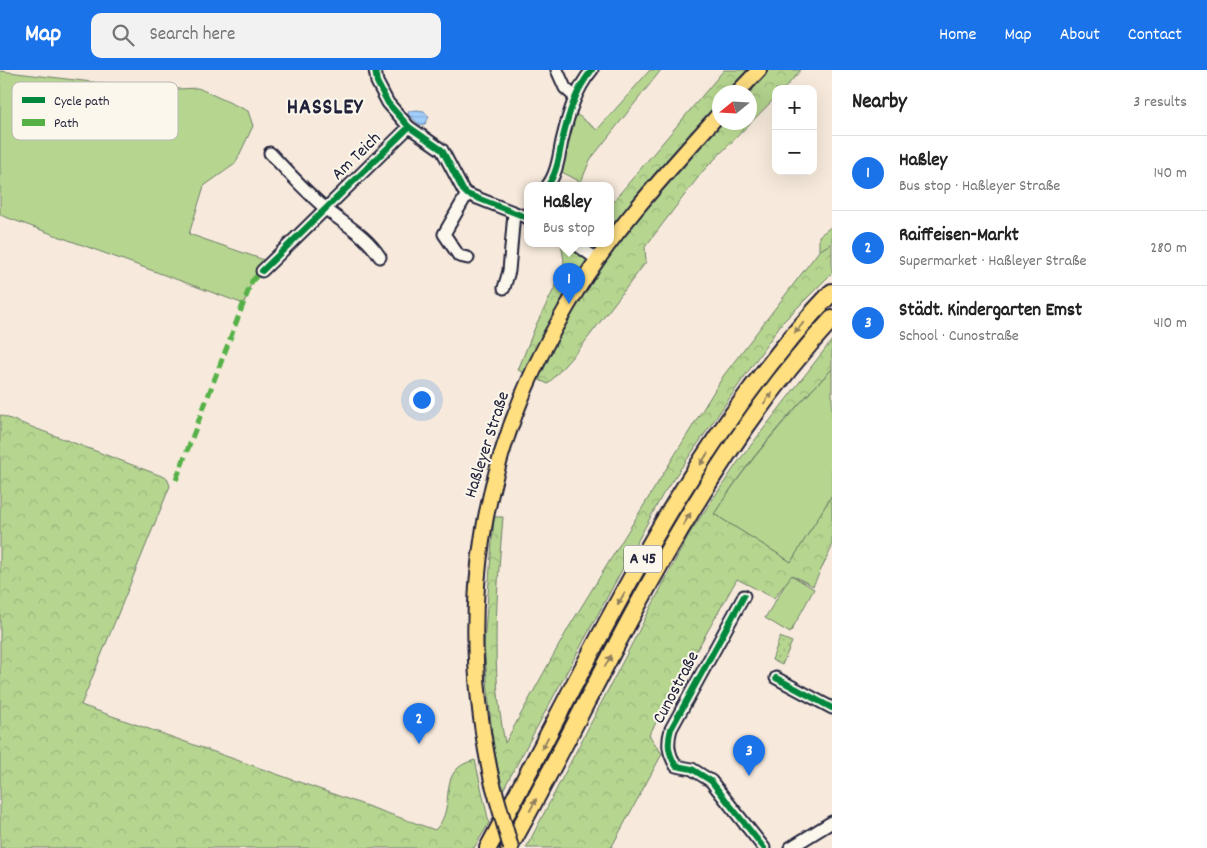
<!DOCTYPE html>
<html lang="en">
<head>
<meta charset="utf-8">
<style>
  :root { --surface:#fff; --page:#f2f2f2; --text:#222; --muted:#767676; --line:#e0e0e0; --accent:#1a73e8 }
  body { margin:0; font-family:Dekko,sans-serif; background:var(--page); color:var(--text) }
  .controls { position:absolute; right:15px; top:15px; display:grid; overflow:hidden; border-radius:10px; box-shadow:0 5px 20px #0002 }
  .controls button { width:45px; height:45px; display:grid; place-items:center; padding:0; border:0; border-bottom:1px solid var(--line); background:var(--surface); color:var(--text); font:25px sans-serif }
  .compass { position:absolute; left:712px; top:15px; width:45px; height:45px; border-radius:50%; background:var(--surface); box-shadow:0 5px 20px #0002; rotate:252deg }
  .you { position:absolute; left:421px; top:329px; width:18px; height:18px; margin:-12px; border:4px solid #fff; border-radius:50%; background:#1a73e8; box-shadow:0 0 0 8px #1a73e833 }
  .badge { display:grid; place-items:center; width:32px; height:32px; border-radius:50%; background:var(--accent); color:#fff; font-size:16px; font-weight:700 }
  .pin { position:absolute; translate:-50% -41px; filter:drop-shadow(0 1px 2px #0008) }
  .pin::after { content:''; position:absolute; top:26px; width:18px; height:15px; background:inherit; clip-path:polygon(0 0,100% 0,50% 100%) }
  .popup { position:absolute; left:524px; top:112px; width:90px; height:65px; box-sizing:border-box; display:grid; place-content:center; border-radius:10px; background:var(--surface); filter:drop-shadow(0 1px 4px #0005); font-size:16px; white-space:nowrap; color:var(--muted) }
  .popup b { font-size:19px; color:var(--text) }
  .popup::after { content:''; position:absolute; left:50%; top:100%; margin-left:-10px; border:10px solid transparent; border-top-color:var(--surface) }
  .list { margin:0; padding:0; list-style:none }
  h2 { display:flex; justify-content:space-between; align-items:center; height:65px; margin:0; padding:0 20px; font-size:21px }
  h2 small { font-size:16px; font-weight:400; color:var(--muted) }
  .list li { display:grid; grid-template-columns:32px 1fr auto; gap:15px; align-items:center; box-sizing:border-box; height:75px; padding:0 20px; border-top:1px solid var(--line) }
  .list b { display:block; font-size:19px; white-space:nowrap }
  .list p { margin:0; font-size:16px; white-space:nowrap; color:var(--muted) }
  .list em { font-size:16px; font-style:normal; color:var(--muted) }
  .icon { flex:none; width:28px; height:28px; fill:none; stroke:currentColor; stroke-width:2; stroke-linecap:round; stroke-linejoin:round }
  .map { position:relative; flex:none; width:832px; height:778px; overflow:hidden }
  header { display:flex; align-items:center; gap:30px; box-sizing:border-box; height:70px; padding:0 25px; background:var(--accent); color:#fff }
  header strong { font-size:24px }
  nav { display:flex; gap:28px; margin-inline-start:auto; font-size:18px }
  .search { width:350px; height:45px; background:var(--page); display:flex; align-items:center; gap:12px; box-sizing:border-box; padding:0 18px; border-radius:10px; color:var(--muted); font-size:19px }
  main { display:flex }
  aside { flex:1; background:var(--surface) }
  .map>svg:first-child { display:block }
  .grass { fill:#b6d690; stroke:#6c7c66 }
  .forest { fill:url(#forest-crowns); stroke:#6c7c66; fill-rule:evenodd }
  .park { fill:url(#park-dots); stroke:#6c7c66 }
  .water { fill:url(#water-rules); stroke:#6e89ae }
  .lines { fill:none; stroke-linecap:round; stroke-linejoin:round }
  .minor-casing { stroke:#22223b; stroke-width:15 }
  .major-casing { stroke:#22223b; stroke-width:18 }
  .highway-casing { stroke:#22223b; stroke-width:20 }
  .minor { stroke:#fbf7ec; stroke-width:11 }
  .major { stroke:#ffdf80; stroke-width:14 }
  .highway { stroke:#ffdf80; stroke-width:16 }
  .major-bridge-casing { stroke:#22223b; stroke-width:18; stroke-linecap:butt }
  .major-bridge { stroke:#ffdf80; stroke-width:14 }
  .quiet { stroke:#55b146; stroke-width:5; stroke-dasharray:10 5; stroke-linecap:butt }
  .cycleway-casing { stroke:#fbf7ec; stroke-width:9 }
  .cycleway { stroke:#00873e; stroke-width:6 }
  .oneway { fill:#90805e }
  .labels { text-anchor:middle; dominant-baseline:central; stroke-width:4; stroke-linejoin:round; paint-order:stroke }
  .shield { fill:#fbf7ec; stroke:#636270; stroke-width:1 }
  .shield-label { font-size:16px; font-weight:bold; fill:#22223b }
  .street-label { font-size:18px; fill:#22223b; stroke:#fbf7ec }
  .district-label { font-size:22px; font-weight:bold; letter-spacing:1px; fill:#22223b; stroke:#fbf7ec }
  .key { fill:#fbf7ec; stroke:#bab7b7; stroke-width:1 }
  .key-label { font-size:14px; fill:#22223b }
</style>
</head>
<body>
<header>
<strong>Map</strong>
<div class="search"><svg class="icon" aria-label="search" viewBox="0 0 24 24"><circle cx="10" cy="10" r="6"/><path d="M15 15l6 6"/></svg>Search here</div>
<nav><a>Home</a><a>Map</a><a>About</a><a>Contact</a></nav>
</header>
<main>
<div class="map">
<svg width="832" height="778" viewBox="0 0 832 778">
  <defs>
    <pattern id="forest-crowns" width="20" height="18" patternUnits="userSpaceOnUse" patternTransform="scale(1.25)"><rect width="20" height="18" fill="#b6d690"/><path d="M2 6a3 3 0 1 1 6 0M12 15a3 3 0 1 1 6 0" fill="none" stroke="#9cb77d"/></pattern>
    <pattern id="park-dots" width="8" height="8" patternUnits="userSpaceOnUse" patternTransform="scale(1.25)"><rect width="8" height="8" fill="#b6d690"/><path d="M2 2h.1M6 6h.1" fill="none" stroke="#9cb77d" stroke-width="1.8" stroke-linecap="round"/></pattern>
    <pattern id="water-rules" width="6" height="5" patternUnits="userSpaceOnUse" patternTransform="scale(1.25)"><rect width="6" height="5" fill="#a0cefb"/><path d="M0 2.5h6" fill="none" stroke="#8ab1d8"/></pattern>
  </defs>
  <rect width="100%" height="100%" fill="#f7eadc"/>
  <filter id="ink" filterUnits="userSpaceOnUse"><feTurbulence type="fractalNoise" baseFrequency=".02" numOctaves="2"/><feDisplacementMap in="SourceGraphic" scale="10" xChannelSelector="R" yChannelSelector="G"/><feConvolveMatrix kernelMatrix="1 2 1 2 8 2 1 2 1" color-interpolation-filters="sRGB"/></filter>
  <g filter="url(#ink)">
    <g class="grass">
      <path d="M650,0H661L590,90L581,112L560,101L575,43L597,60Z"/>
      <path d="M0,1L159,20L198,18L248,41L253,56L235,94L204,116L189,164L264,190L252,211L244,234L0,145Z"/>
      <path d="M832,156V173L819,181V166Z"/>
      <path d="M832,299V425L791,492L714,444C748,391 788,345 832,299Z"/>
      <path d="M791,505L814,519L790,563L765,548Z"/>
    </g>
    <g class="forest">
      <path d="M724,0H801L784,19H776V27L703,101L645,177L646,192L581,277L548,314L518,300L536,255L562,203L564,191L561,173H610V135ZM720,22H750V52H720Z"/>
      <path d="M832,173V203L781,254L663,424L503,720L493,676L484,575L494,447H503C497,521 490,599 505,673L569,557L724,305L819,181Z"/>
      <path d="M832,270V299C788,344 748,390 714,444L791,492L832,425V477L813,516L792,505L774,528L737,509L649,665L662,684L611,778H526L689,464L738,392Z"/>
      <path d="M0,345L167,408L170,416L81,635L435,760C459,737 433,700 475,690L489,753L474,778H0Z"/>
    </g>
    <path class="park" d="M780,567L792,572L782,595L772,590Z"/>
    <path class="water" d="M417,40L424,41L429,47L425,54L420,55L408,44L409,41Z"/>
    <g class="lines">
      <defs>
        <g id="minor">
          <path d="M375,0L377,12L388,33L409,57L442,80L463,120L467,124L528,148"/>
          <path d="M557,0L565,18L575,27"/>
          <path d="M270,83C288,102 305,121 325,138C345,155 365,164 380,187"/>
          <path d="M548,115C557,103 559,86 562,71C568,46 575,20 592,0"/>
          <path d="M467,124L444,164L459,186L468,188"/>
          <path d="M574,173L598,190"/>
          <path d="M262,201L409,57"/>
          <path d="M504,218L509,201L514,143"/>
          <path d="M744,526L671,659C667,673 668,683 676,696L692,699L711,711L764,778"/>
          <path d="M776,608L832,638"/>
          <path d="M790,778L832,752"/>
        </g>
        <g id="major">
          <path d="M738,22L759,0"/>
          <path d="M492,711C455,541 479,385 568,235C609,165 666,103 720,43"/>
        </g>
        <g id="highway">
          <path d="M488,778C592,588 681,381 832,222"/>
          <path d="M509,778C609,598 691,402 832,249"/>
        </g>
      </defs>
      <use href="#minor" class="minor-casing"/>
      <use href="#major" class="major-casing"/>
      <use href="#highway" class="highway-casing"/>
      <use href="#minor" class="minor"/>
      <use href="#major" class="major"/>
      <use href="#highway" class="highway"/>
      <defs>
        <path id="major-bridge" d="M492,711L511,778"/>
      </defs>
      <use href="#major-bridge" class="major-bridge-casing"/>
      <use href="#major-bridge" class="major-bridge"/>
      <path class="quiet" d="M176,410L252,211L262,201"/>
      <defs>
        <g id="cycleway">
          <path d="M375,0L377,12L388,33L409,57L442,80L463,120L467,124L528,148"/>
          <path d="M548,115C557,103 559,86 562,71C568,46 575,20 592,0"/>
          <path d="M262,201L409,57"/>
          <path d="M744,526L671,659C667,673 668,683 676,696L692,699L711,711L764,778"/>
          <path d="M776,608L832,638"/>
        </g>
      </defs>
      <use href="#cycleway" class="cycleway-casing"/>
      <use href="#cycleway" class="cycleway"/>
    </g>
    <defs><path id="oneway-solid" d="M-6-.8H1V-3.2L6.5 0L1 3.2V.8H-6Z" transform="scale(1.25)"/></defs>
    <g class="oneway">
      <use href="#oneway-solid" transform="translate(799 258) rotate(129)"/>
      <use href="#oneway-solid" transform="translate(768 328) rotate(-53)"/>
      <use href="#oneway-solid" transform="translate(704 389) rotate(122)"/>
      <use href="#oneway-solid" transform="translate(687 449) rotate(-58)"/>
      <use href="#oneway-solid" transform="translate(621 529) rotate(119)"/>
      <use href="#oneway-solid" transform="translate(608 591) rotate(-61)"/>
      <use href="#oneway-solid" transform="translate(545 673) rotate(118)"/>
      <use href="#oneway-solid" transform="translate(533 735) rotate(-62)"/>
    </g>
  </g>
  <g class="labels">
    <rect class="shield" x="624" y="475.5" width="38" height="27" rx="4"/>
    <g class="shield-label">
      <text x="643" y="489">A 45</text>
    </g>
    <g class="street-label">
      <text transform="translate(357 87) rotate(-44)">Am Teich</text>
      <text transform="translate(488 375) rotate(-72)">Haßleyer Straße</text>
      <text transform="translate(677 618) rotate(-62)">Cunostraße</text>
    </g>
    <g class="district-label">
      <text x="325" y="38">HASSLEY</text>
    </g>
  </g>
  <rect x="12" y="12" width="166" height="58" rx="8" class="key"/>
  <rect x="22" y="27" width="23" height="6" fill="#00873e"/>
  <rect x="22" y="49" width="23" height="7" fill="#55b146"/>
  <g class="key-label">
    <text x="54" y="35">Cycle path</text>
    <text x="54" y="57">Path</text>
  </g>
</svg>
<div class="controls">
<button>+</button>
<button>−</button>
</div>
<svg class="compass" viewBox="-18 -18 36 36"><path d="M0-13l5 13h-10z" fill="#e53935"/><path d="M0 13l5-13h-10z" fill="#767676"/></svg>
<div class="you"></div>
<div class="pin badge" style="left:569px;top:234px">1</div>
<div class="popup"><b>Haßley</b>Bus stop</div>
<div class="pin badge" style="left:419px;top:674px">2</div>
<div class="pin badge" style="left:749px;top:706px">3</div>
</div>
<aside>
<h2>Nearby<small>3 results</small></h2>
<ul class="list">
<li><span class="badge">1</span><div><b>Haßley</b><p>Bus stop · Haßleyer Straße</p></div><em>140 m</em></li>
<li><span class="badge">2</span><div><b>Raiffeisen-Markt</b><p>Supermarket · Haßleyer Straße</p></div><em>280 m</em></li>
<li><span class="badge">3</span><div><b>Städt. Kindergarten Emst</b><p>School · Cunostraße</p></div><em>410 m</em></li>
</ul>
</aside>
</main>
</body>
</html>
